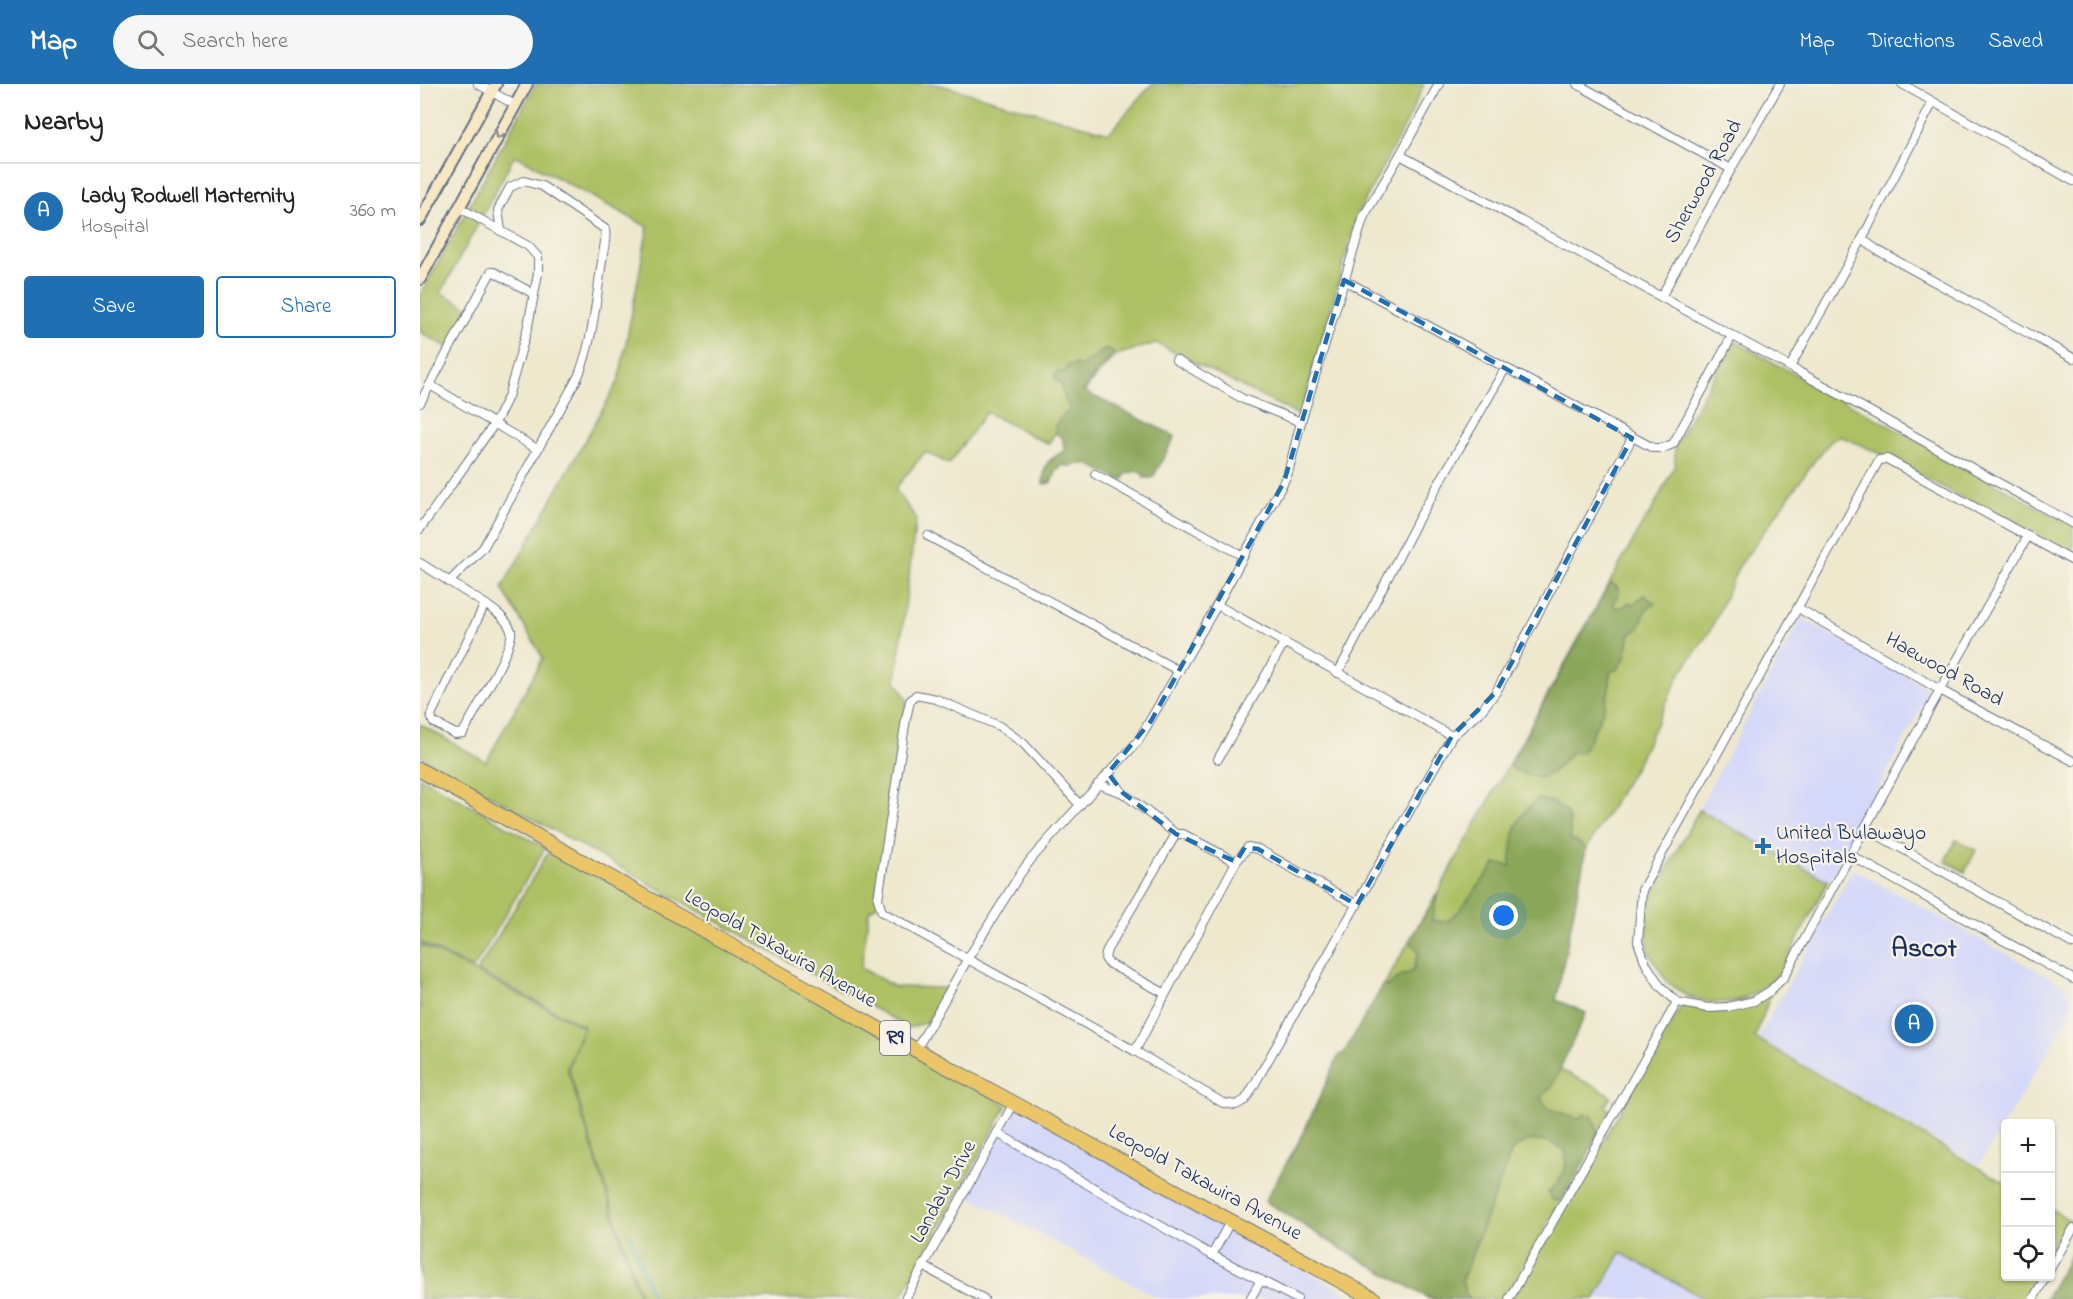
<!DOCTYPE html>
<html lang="en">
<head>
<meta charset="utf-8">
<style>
  :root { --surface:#fff; --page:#f6f6f6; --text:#222; --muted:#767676; --line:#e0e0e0; --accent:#1f6fb2 }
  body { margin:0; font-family:"Indie Flower",sans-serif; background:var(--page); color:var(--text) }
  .controls { position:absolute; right:18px; bottom:18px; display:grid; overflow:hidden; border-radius:6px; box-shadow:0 2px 4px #0004 }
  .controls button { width:54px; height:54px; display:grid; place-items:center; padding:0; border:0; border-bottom:2px solid var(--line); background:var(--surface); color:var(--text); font:30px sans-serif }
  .you { position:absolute; left:1084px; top:832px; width:21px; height:21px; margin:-15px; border:4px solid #fff; border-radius:50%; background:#1a73e8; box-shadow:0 0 0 9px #1a73e833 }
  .badge { display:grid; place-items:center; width:39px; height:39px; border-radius:50%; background:var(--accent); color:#fff; font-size:20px; font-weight:700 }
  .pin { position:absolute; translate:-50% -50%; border:3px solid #fff; box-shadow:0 2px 6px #0006 }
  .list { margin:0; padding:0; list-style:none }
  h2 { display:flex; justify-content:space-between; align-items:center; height:78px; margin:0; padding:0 24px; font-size:26px }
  h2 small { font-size:20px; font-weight:400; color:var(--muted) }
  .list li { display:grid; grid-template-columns:39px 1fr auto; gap:18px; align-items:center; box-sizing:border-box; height:96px; padding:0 24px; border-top:2px solid var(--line) }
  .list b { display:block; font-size:22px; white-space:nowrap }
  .list p { margin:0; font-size:20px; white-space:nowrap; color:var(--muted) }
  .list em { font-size:20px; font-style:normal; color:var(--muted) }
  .actions { display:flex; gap:12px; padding:18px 24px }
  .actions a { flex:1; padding:14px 0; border:2px solid var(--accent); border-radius:6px; text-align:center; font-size:21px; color:var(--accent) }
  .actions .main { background:var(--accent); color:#fff }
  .icon { flex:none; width:33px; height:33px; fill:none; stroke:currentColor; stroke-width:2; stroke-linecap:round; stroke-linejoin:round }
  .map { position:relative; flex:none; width:1653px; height:1215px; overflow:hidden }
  header { display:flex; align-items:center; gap:36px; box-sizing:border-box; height:84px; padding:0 30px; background:var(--accent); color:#fff }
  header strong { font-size:28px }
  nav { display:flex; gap:33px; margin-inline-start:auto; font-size:21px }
  .search { width:420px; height:54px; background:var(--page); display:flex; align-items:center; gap:15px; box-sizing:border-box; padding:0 21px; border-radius:33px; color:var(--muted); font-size:22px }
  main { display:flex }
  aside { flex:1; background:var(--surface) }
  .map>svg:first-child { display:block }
  .built { fill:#d4d8f9 }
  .green { fill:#adc063; stroke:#647860; stroke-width:1.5 }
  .forest { fill:#8aa659; stroke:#526a5c; stroke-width:1.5 }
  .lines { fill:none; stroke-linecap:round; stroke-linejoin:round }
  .stream { stroke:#52a5cd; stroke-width:2 }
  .street-casing { stroke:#657085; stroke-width:10 }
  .secondary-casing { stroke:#657085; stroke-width:14 }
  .highway-casing { stroke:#657085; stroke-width:16 }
  .street { stroke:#fff; stroke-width:8 }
  .secondary { stroke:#f7e8c3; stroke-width:10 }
  .highway { stroke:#eac669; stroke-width:14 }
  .oneway { stroke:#898c90 }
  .marked { fill:none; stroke:#1f6fb2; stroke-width:4.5; stroke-dasharray:12 8; stroke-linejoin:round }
  .poi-dot { fill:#1f6fb2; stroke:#f7f3e8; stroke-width:2 }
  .labels { text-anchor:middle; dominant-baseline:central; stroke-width:4.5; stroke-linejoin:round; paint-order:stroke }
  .shield { fill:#f7f3e8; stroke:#5d6a87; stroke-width:1.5 }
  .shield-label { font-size:20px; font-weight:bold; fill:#1b2f5e }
  .street-label { font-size:21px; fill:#1b2f5e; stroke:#f7f3e8 }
  .poi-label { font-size:21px; fill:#1b2f5e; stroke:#f7f3e8; text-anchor:start }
  .district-label { font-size:27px; font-weight:bold; fill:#1b2f5e; stroke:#f7f3e8 }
</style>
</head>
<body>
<header>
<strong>Map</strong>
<div class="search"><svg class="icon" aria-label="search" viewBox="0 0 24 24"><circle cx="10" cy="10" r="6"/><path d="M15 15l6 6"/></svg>Search here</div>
<nav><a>Map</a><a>Directions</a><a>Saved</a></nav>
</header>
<main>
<aside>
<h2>Nearby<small></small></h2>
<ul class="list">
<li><span class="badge">A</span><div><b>Lady Rodwell Marternity</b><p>Hospital</p></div><em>360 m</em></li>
</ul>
<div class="actions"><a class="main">Save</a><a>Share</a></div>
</aside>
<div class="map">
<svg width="1653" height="1215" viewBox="0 0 1653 1215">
  <rect width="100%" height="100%" fill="#f7f3e8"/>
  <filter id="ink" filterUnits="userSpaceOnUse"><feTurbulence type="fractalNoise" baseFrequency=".0167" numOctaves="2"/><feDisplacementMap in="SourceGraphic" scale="12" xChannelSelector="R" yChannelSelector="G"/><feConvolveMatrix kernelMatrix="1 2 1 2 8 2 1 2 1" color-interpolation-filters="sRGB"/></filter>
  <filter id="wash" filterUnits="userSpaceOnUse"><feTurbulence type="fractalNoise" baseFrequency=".008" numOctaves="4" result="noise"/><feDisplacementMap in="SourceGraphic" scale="24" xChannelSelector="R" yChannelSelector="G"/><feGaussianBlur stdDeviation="1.35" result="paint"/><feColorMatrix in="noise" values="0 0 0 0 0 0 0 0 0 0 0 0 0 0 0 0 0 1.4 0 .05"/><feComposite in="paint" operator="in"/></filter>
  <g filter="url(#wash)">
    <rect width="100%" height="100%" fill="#eee8cd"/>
    <g class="built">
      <path d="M1381,534L1511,606L1361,887L1342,906L1319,917L1294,919L1268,913L1247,899L1227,867L1226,824Z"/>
      <path d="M1433,785L1647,903L1652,927L1559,1081L1338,954Z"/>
      <path d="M598,1023L936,1215H740L547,1111Z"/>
      <path d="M1201,1169L1284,1215H1176Z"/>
    </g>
    <g class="green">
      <path d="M116,0H517L689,49L732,0H1004L989,34L938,129L880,332L736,259L696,271L673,296L628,360L566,328L529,380L505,368L475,405L496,434L476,597L487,616L457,821L449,827L441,884L475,903L528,904L507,938L489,944L0,672V640L66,678L123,574L82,504L199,296L228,143L95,71L21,209L50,224L29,264L0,248V211Z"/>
      <path d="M1314,257L1653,442V475L1468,373L1420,352L1412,356L1395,376L1318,484L1290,547L1260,590L1217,680L1166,765L1136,916L1166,929L1139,985L1186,1008L1191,1013L1185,1022L1190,1026L1166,1075L1084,1215H1010L917,1162L845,1117L882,1052L919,971L924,969L1018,808L1224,437L1230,430L1255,381V361Z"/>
      <path d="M0,693L125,764L53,885L0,858Z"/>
      <path d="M1279,726L1408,797L1361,887L1342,905L1319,916L1294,919L1269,913L1247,898L1228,867L1226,824Z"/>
      <path d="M1536,756L1556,766L1545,788L1525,777Z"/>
      <path d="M130,765L587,1021L480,1215H221L148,984L164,942L57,887Z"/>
      <path d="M0,860L163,943L147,984L220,1215H0Z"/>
      <path d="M1351,909L1335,954L1585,1099L1586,1192L1618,1193L1605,1215H1285L1201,1169L1175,1215H1091L1262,921L1288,926Z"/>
      <path d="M1631,1125L1650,1136L1631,1170Z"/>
    </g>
    <g class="forest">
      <path d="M687,264L694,269L671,295L663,307L755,352L735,390L731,394H724L722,389L715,387L706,390L703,396C689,394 680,384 667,380C658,378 652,385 643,381L637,387L630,399L623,400C625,379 625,378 644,367L643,355L635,348C634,338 642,333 649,327C649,318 642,315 642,301L634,293L637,288H645L647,282L656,280L660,282Z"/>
      <path d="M1190,499L1196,502L1200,508L1193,519L1195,524L1205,522L1209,518L1213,520L1224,511L1235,519L1226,526L1218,546L1210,549L1205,574L1198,585L1190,588C1193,610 1174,650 1161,669L1151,668C1129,696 1121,701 1089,682Z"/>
      <path d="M1118,715C1132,717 1149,722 1150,740C1151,745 1149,749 1150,755L1157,757L1166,765L1136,916L1166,929L1132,1002L1121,1014L1127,1024L1158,1035L1164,1030L1172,1032L1178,1047L1166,1075L1141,1117L1133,1116L1128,1108C1142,1097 1149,1084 1145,1066L1129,1058L1108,1056L1092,1066L1042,1196L1046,1211L1051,1215H1010L917,1162L845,1117L882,1052L919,971L924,969L963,901L968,902L980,892L993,887L999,867L989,857L1018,808L1012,837H1027L1040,826L1076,779L1090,782C1093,754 1093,733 1118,715Z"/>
      <path d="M1653,1167V1215H1625Z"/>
    </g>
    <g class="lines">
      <path class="stream" d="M210,1150L233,1215"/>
    </g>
  </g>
  <g filter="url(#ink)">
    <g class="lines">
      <defs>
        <g id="street">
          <path d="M58,0L95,21"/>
          <path d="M1019,0L980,71L1370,283L1653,440"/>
          <path d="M1157,0L1311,85"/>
          <path d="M1482,0L1653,97"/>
          <path d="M1442,155L1457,166L1653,274"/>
          <path d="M924,196L1233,364H1243L1253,360L1312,252"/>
          <path d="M1241,213L1311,85L1360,0"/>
          <path d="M756,276L823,315L881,338"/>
          <path d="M1370,283L1442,155L1513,18"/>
          <path d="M10,301L117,365"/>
          <path d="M0,319L71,188H74L114,210"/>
          <path d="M675,390L823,472"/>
          <path d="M0,445L75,339L88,313L108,242L118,189V173L108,162L40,124"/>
          <path d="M508,452L759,587"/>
          <path d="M1608,452L1520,606L1364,893L1350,907L1334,917L1308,923L1288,924L1257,918L1240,902L1226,880L1218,858L1222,806L1459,376L1467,375L1653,477"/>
          <path d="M0,479L65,520C75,527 87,535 91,547C95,560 54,629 45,645L43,649L35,650L13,638L11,631L65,520"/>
          <path d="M29,498L63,464L158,293C173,257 176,216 182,177C183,167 187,155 185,145L122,102L104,97L90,103L78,126L81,147"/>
          <path d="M797,521L1032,652"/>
          <path d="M1378,524L1520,606L1653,677"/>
          <path d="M918,589L999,434L1085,285"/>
          <path d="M798,675L864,559"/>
          <path d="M688,689L703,709"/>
          <path d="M678,700L703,709L756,750"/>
          <path d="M660,721L603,659L579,642L516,615L496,611L490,617L486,635L458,815L462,828L715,967L803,1019L816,1021L825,1016L829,1010L1032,652L1061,627L1076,608L1212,354"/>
          <path d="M1445,744L1653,860"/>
          <path d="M1430,771L1653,895"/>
          <path d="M744,909L688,879L685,874L687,866L756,750H763L816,778"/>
          <path d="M496,966L547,876L600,790L612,774L718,657L797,521L861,403L868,389L881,338L944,132L980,71"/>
          <path d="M715,967L816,778L828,763L838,765L937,821"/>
          <path d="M577,1049L792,1171L877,1215"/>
          <path d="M792,1171L811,1136"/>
          <path d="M503,1182L564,1215"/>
          <path d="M1630,1185L1653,1145"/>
          <path d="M485,1215L594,1019"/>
          <path d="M830,1215L841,1196"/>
          <path d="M1089,1215L1257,918"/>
          <path d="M1613,1215L1626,1192"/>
        </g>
        <g id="secondary">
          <path d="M0,136L76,0"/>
          <path d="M0,195L107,0"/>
        </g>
        <path id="highway" d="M0,686L496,966L954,1215"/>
      </defs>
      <use href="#street" class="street-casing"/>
      <use href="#secondary" class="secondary-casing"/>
      <use href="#highway" class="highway-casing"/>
      <use href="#street" class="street"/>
      <use href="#secondary" class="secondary"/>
      <use href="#highway" class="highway"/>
    </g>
    <defs><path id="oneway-chevron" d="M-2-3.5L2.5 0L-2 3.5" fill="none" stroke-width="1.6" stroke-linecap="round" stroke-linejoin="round" transform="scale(1.5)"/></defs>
    <use class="oneway" href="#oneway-chevron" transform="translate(79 51) rotate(118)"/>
  </g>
  <path class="marked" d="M924,196L1212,354L1076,608L1032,652L937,821L838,765L825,763L816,778L756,750L703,709L688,689L731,637L864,398Z"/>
  <path class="poi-dot" d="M1340 753h6v6h6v6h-6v6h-6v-6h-6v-6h6z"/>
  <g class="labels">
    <rect class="shield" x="460" y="937" width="30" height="34" rx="4.5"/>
    <g class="shield-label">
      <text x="475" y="954">R9</text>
    </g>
    <g class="street-label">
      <text transform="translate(1284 98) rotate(-61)">Sherwood Road</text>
      <text transform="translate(1524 586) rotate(29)">Haewood Road</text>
      <text transform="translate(360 865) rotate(30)">Leopold Takawira Avenue</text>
      <text transform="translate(785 1099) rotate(29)">Leopold Takawira Avenue</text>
      <text transform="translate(524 1108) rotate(-61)">Landau Drive</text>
    </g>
    <g class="poi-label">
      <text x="1356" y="750">United Bulawayo<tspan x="1356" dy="24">Hospitals</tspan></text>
    </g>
    <g class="district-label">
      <text x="1504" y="865">Ascot</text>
    </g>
  </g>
</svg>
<div class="controls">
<button>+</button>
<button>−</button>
<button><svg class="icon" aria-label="locate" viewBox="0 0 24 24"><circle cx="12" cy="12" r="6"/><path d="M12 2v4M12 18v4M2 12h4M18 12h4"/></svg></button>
</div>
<div class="you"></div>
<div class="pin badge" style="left:1494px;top:940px">A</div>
</div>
</main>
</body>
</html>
